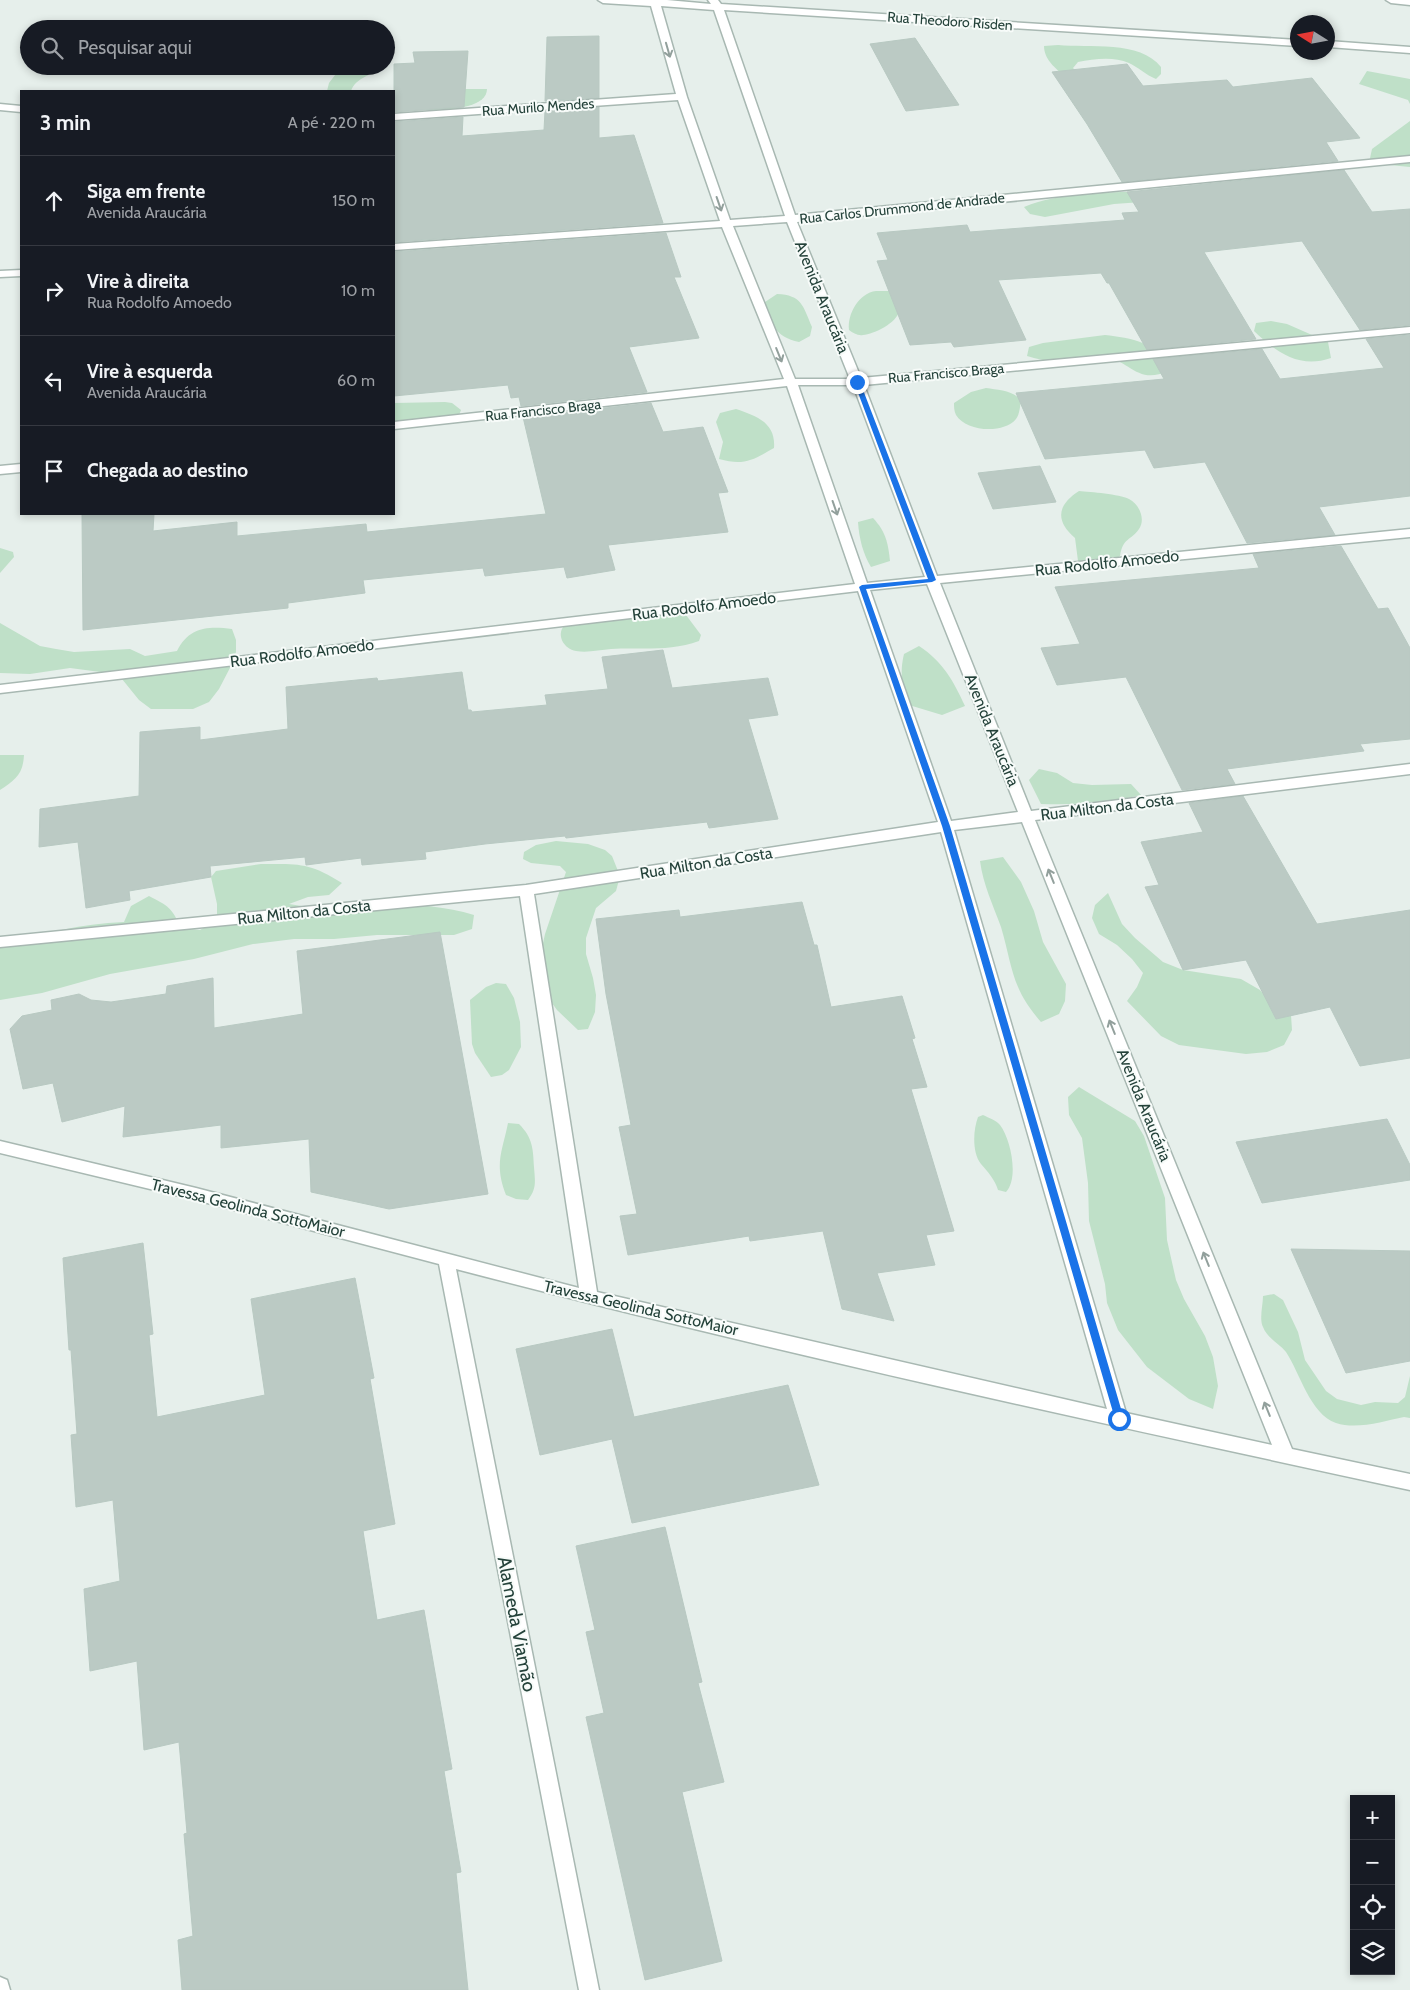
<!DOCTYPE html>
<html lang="pt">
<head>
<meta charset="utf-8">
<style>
  :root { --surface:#171b24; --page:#242831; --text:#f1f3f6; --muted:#9ea1a6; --line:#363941 }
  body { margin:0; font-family:Cabin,sans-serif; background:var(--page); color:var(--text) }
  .controls { position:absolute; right:15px; bottom:15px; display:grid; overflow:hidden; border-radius:0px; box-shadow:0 2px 8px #0003 }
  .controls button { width:45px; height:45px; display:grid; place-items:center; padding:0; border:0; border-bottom:1px solid var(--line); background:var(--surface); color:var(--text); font:25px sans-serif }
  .compass { position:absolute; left:1290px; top:15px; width:45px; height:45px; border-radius:50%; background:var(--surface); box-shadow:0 2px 8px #0003; rotate:281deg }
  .stop { position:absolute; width:15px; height:15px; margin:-11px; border:4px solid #1a73e8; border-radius:50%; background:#fff }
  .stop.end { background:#1a73e8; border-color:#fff; box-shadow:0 1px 5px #0008 }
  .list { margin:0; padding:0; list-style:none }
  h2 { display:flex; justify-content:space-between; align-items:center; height:65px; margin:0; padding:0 20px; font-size:21px }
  h2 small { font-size:16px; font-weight:400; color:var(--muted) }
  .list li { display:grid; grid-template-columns:32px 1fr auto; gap:15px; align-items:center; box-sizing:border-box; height:90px; padding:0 20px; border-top:1px solid var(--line) }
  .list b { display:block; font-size:19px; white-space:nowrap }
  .list p { margin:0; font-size:16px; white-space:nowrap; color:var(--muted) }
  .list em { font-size:16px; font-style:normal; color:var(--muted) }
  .icon { flex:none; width:28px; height:28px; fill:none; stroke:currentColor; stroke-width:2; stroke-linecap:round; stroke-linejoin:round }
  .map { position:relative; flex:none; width:1410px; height:1990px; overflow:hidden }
  .search { position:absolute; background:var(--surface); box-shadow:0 2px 8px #0003; left:20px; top:20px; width:375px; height:55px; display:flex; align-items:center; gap:12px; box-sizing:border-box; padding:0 18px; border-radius:28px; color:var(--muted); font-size:19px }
  .panel { position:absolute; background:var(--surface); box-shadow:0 2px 8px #0003; left:20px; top:90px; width:375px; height:425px; border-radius:0px }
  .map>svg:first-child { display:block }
  .green { fill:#bfe0c8 }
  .building { fill:#bbcac4; stroke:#b8c9c2 }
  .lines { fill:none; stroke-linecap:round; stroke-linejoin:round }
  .minor-casing { stroke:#a8b8b2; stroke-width:3 }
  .minor { fill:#fff; fill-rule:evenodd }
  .oneway { stroke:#92a09c }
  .route { fill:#1a73e8 }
  .labels { text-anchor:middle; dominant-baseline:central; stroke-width:4; stroke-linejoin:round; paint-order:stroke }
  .far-street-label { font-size:14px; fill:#24423a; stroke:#f7fbf9 }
  .street-label { font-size:16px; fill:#24423a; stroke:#f7fbf9 }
  .near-street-label { font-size:19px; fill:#24423a; stroke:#f7fbf9 }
</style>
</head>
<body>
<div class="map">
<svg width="1410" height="1990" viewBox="0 0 1410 1990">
  <rect width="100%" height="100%" fill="#e6efeb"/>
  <g class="green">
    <path d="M1058,45C1089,48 1140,40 1161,67V74L1156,79C1146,75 1138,67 1129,63C1113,56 1094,59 1078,62L1073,68L1080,75L1069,80C1058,70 1044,61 1044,46Z"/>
    <path d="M342,66H382C372,76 356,77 351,91H327L329,83Z"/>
    <path d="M1367,71L1410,79V104L1408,100L1359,84Z"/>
    <path d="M465,89H487C487,111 435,111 417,109Z"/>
    <path d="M1410,121V167L1369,163L1372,149Z"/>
    <path d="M1144,191L1142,202L1114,204L1045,217L1030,214L1024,207C1061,192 1104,193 1144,191Z"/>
    <path d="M876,291H898C899,297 900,305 899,311C897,323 874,334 863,335C858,336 853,333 849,330C847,314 859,293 876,291Z"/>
    <path d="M777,294C802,295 803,306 812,327L810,336L799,342C775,337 772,324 762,304Z"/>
    <path d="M1271,321L1287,324L1328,342L1331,358C1300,369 1277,353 1254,331L1256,323Z"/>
    <path d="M1105,335C1130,338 1161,342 1168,371C1138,385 1130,361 1104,356C1089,353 1073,361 1058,361C1047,362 1038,359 1027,356L1029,347L1043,343Z"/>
    <path d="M986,388C998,390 1012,390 1021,400C1020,405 1020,414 1016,419C1004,434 966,432 956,415C954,411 954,407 954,403L971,392Z"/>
    <path d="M445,402L452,403L461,410L459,415L454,418L394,423V403Z"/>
    <path d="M736,409C757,416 776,423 774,448C753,460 744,466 719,459L723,442L716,422L720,413Z"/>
    <path d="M1079,491C1091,492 1119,494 1129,499C1139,504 1146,519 1139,529C1131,541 1123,537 1120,556L1110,562L1078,561L1075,538C1055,521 1057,505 1079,491Z"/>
    <path d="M873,518C886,532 888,543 890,561L871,567C863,554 859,538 858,522Z"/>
    <path d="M0,548L13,552L14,557L0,573Z"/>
    <path d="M678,613L686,615L701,635L699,641C670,652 640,647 611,649C600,650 587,653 576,651C564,649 556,635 564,626Z"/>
    <path d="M0,623L40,646L56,649L74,652L130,649L145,656L177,651C189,627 208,626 232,629L236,640V652L232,664L219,689L209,702L193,709H151L139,700L122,679L108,673L70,668L30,674L0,673Z"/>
    <path d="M919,646C943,662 953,680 965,706L942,715L909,705C903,685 899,675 904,654Z"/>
    <path d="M0,755H24C23,775 15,780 0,790Z"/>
    <path d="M1039,769L1057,773L1073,783L1092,785L1131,784L1141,795C1108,803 1075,805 1041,804L1029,780Z"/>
    <path d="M556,841L588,844L605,850L612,856L620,876L616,891L596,908L586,938V954L593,978L596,995L595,1012L588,1029L578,1030L557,1010L547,996L541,952L545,934L566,872L560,866L531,863L523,859L524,852L536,845Z"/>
    <path d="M1003,857L1021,882L1034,911L1043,942L1066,984L1065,1001L1059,1014L1041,1022C1011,988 1013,968 1001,927C993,905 983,884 980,861Z"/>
    <path d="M261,864C298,864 309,862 342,883L329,895L308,897L289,904L308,907C363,906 420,899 474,915L472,929L454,935H377L334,939H294L253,944L194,959L110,974L42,993L0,1000V946C41,933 81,924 124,922L131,906L149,896C167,905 174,909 180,928L200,930L217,920V904L211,877L216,871Z"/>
    <path d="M1108,893L1122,924L1135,938L1163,962L1183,970L1241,979L1260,990L1273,1005L1291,1015L1292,1030L1284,1045L1267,1052L1246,1054L1179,1045L1161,1036L1127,1001L1137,987L1143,973L1132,959L1117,945L1099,934L1092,918L1095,905Z"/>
    <path d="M496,983L506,984L514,998L520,1022L521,1047L509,1070L502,1075L491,1077L475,1053L472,1044L470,1000L486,987Z"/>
    <path d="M1079,1087L1135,1121L1144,1136L1165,1198L1167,1240L1176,1280L1184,1299L1205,1336L1213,1357L1218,1386L1213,1409L1189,1399L1147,1367L1118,1330L1107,1303L1105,1284L1089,1221L1088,1183L1082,1138L1069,1115L1068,1097Z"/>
    <path d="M983,1115C989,1118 996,1120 1000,1125C1011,1139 1019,1179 1006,1192L998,1190C995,1180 988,1172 981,1164C972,1153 973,1130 978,1117Z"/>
    <path d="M508,1123L519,1124C533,1138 533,1149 534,1167C535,1181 537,1188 528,1200L516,1199L506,1195C494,1164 502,1153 508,1123Z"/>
    <path d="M1274,1294L1283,1300L1298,1332L1305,1360L1326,1391L1337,1399L1361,1405L1375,1402L1398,1403L1405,1397L1410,1376V1418L1404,1417C1384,1421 1357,1430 1336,1423C1310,1414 1300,1373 1286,1352C1279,1343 1267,1338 1263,1327C1259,1319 1263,1305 1263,1296Z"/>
  </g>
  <g class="building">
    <path d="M599,36V98L545,101L547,37Z"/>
    <path d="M915,38L959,105L906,111L870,44Z"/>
    <path d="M468,51L464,107L394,112V64L415,63L413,52Z"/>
    <path d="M1127,64L1143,86L1227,80L1233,87L1312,78L1360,138L1326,142L1338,161L1122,182L1087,124L1052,72Z"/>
    <path d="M599,107V138L634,135L663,223L394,242V122L463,117L462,136L544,130L545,111Z"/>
    <path d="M1344,170L1372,212L1410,209V325L1360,330L1302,241L1204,252L1256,339L1147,350L1109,283H1107L1101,273L998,280L1026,340L954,347L951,342L910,345L877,261L888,260L877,233L967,225L970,232L1125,220L1122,213L1139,212L1127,192Z"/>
    <path d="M666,233L681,277H674L699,338L629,347L647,392L521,406L519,397L511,398L508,385L394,396V252Z"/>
    <path d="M1410,335V496L1319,507L1335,535L1247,543L1205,462L1154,468L1145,450L1045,459L1016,393L1164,379L1153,359L1262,349L1280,379L1384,368L1366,339Z"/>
    <path d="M651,403L663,432L703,427L728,492L718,493L728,532L608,545L615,570L567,578L564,567L485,576L483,568L363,580L365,593L288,603V608L83,630L82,514H154L153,531L237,522V536L366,524L367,532L546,514L523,417Z"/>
    <path d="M1040,466L1056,502L993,509L978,473Z"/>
    <path d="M1341,546L1378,609L1388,608L1410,648V739L1360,744L1364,751L1227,769L1235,784L1182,790L1126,677L1057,685L1041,648L1080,644L1055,587L1259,568L1253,554Z"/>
    <path d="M663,650L672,688L768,678L778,715L748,719L778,819L709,828L707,822L566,838L565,836L485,844L425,852L426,859L362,865L361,858L306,865L305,857L210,866L211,877L129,891L130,900L86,908L78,842L39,847L40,809L139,796L140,732L200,727V740L288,729L286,687L377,678L378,681L462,672L468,710H471L472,712L547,705L545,695L608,689L602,657Z"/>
    <path d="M1243,796L1317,924L1410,910V1058L1360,1066L1330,1007L1276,1019L1246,960L1183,970L1145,887L1159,885L1141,842L1203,832L1189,803Z"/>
    <path d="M802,902L814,945H817L831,1007L902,996L915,1038L912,1039L927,1087L911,1089L954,1231L926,1235L935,1265L877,1273L894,1321L842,1309L823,1231L750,1241L749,1236L628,1255L620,1216L637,1214L619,1127L631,1125L606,994L596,919L679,910L680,917Z"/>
    <path d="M440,932L488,1194L389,1209L311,1192L309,1139L221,1148V1125L123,1137L125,1106L62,1122L53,1083L23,1089L10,1029L22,1016L52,1010L51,1000L79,994L91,1000L111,1002L166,994L167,986L213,978L214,1028L303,1014L297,951Z"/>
    <path d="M1387,1119L1410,1165V1180L1262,1203L1236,1142Z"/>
    <path d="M143,1243L153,1334L149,1335L157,1417L265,1395L251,1299L355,1278L374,1378L370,1379L395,1524L363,1531L377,1620L424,1610L452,1769L444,1771L461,1872L456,1873L468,1990H182L178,1940L193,1936L184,1834L187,1833L179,1742L144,1750L137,1661L90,1671L84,1589L120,1581L113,1500L76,1507L71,1435L77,1434L71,1350H69L63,1258Z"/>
    <path d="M1291,1249L1410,1251V1361L1346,1373Z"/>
    <path d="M612,1329L634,1417L788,1385L819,1485L632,1523L612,1439L540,1455L516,1349Z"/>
    <path d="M665,1527L702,1682L698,1683L724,1782L682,1792L722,1961L645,1980L586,1717L604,1713L586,1632L595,1630L576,1546Z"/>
  </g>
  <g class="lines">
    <defs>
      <g id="minor">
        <path d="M598,0H667L711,4L708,0H718L721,4L1298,40V46L724,10L795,215L1410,156V162L797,222L861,378L1410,327V333L864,385L937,576L1410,529V537L940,583L1031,811L1410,764V774L1035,820L1292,1449L1410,1474V1490C1091,1421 772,1352 456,1269L599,1990H579L439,1264L196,1200L0,1153V1141L196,1188L579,1288L520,896L0,947V937L526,885L938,822L858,591L0,693V685L855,584L787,386L394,429V422L784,379L722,227L394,250V244L720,221L678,100L394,120V114L676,94L651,6L603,3ZM661,6L714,10L785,216L730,220L687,97ZM787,222L850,379H795L733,226ZM798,385H853L925,577L867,583ZM927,584L1018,812L951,821L870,590ZM1022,822L1272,1445L1126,1413L954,830ZM941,832L1107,1409L597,1292L534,894Z"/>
        <path d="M1386,0H1410V5L1391,3Z"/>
        <path d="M1328,41L1410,47V53L1328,47Z"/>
        <path d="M0,104L21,106V112L0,110Z"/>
        <path d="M21,270V276L0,277V271Z"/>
        <path d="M21,464V472L0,474V466Z"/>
        <path d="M0,1977L7,1980L10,1990H0Z"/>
      </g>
    </defs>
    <use href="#minor" class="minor-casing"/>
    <use href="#minor" class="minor"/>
  </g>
  <defs><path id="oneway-shaft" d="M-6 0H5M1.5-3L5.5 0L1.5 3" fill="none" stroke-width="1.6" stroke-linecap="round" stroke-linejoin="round" transform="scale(1.25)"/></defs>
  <g class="oneway">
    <use href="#oneway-shaft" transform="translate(668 50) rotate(74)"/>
    <use href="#oneway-shaft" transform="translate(719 204) rotate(71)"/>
    <use href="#oneway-shaft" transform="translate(779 355) rotate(68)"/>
    <use href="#oneway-shaft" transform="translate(835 508) rotate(71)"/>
    <use href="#oneway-shaft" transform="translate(1051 876) rotate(-112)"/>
    <use href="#oneway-shaft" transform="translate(1112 1027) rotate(-112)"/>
    <use href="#oneway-shaft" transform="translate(1206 1259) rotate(-112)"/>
    <use href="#oneway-shaft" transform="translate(1267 1409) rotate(-112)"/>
  </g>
  <path class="route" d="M857,380L860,382L936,580L932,582L866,589L950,826L1124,1419L1119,1423L1115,1419L942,826L859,587L862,585L928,579L854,382Z"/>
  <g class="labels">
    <g class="far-street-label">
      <text transform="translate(950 21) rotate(4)">Rua Theodoro Risden</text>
      <text transform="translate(538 107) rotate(-4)">Rua Murilo Mendes</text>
      <text transform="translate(902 208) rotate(-6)">Rua Carlos Drummond de Andrade</text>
      <text transform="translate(946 373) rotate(-5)">Rua Francisco Braga</text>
      <text transform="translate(543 410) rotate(-6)">Rua Francisco Braga</text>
    </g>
    <g class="street-label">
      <text transform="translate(822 297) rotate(68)">Avenida Araucária</text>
      <text transform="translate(1107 563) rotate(-6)">Rua Rodolfo Amoedo</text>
      <text transform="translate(704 606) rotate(-7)">Rua Rodolfo Amoedo</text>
      <text transform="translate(302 653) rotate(-7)">Rua Rodolfo Amoedo</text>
      <text transform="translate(992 730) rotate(68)">Avenida Araucária</text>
      <text transform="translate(1107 807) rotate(-7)">Rua Milton da Costa</text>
      <text transform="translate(706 863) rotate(-9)">Rua Milton da Costa</text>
      <text transform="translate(304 912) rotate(-6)">Rua Milton da Costa</text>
      <text transform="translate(1144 1105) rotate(68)">Avenida Araucária</text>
      <text transform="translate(248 1208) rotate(14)">Travessa Geolinda SottoMaior</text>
      <text transform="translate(641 1308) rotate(13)">Travessa Geolinda SottoMaior</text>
    </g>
    <g class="near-street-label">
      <text transform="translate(517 1624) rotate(79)">Alameda Viamão</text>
    </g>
  </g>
</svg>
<div class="controls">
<button>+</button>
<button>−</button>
<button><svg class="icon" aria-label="locate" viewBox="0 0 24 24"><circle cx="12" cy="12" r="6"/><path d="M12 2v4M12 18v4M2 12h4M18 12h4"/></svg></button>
<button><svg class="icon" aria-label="layers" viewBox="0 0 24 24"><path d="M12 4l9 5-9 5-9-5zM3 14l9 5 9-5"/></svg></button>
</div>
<svg class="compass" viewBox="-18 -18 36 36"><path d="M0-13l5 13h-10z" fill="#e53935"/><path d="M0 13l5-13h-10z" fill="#9ea1a6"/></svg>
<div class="stop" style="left:1119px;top:1419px"></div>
<div class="stop end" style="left:857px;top:382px"></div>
<div class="search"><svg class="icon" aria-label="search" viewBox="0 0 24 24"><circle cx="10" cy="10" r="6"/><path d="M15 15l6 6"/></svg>Pesquisar aqui</div>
<section class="panel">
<h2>3 min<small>A pé · 220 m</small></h2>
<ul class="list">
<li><svg class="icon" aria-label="ahead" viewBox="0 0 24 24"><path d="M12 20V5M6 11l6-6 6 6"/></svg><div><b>Siga em frente</b><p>Avenida Araucária</p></div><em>150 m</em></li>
<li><svg class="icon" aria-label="right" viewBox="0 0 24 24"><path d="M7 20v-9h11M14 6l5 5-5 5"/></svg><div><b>Vire à direita</b><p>Rua Rodolfo Amoedo</p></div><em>10 m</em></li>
<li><svg class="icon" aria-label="left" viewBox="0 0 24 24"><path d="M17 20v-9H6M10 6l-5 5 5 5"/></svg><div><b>Vire à esquerda</b><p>Avenida Araucária</p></div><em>60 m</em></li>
<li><svg class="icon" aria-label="arrive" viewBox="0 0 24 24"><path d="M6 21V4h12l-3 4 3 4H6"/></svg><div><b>Chegada ao destino</b></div></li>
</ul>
</section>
</div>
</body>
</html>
